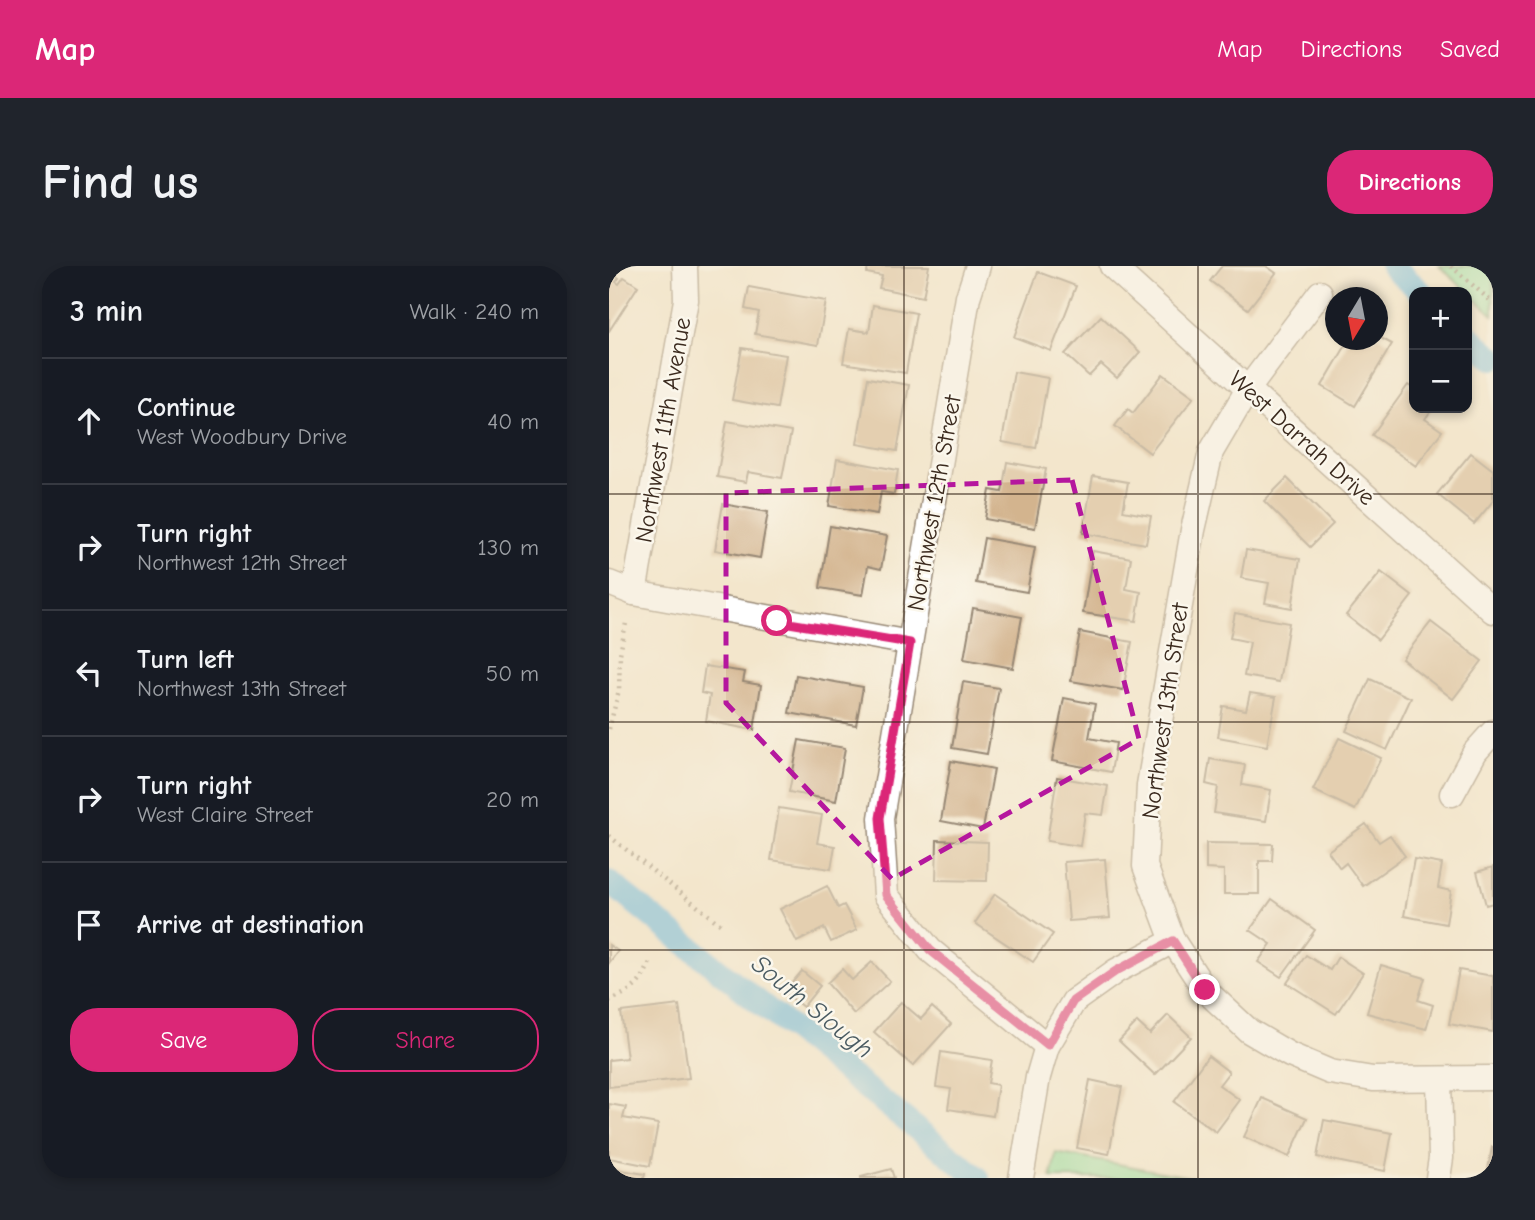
<!DOCTYPE html>
<html lang="en">
<head>
<meta charset="utf-8">
<style>
  :root { --surface:#171b24; --page:#20242c; --text:#f1f3f6; --muted:#9ea1a6; --line:#363941; --accent:#db2777 }
  body { margin:0; font-family:"Comic Neue",sans-serif; background:var(--page); color:var(--text) }
  .controls { position:absolute; right:21px; top:21px; display:grid; overflow:hidden; border-radius:14px; box-shadow:0 4px 10px #0003 }
  .controls button { width:63px; height:63px; display:grid; place-items:center; padding:0; border:0; border-bottom:2px solid var(--line); background:var(--surface); color:var(--text); font:35px sans-serif }
  .compass { position:absolute; left:716px; top:21px; width:63px; height:63px; border-radius:50%; background:var(--surface); box-shadow:0 4px 10px #0003; rotate:190deg }
  .stop { position:absolute; width:21px; height:21px; margin:-16px; border:5px solid #db2777; border-radius:50%; background:#fff }
  .stop.end { background:#db2777; border-color:#fff; box-shadow:0 2px 7px #0008 }
  .list { margin:0; padding:0; list-style:none }
  h2 { display:flex; justify-content:space-between; align-items:center; height:91px; margin:0; padding:0 28px; font-size:30px }
  h2 small { font-size:23px; font-weight:400; color:var(--muted) }
  .list li { display:grid; grid-template-columns:46px 1fr auto; gap:21px; align-items:center; box-sizing:border-box; height:126px; padding:0 28px; border-top:2px solid var(--line) }
  .list b { display:block; font-size:26px; white-space:nowrap }
  .list p { margin:0; font-size:23px; white-space:nowrap; color:var(--muted) }
  .list em { font-size:23px; font-style:normal; color:var(--muted) }
  .actions { display:flex; gap:14px; padding:21px 28px }
  .actions a { flex:1; padding:16px 0; border:2px solid var(--accent); border-radius:28px; text-align:center; font-size:24px; color:var(--accent) }
  .actions .main { background:var(--accent); color:#fff }
  .icon { flex:none; width:38px; height:38px; fill:none; stroke:currentColor; stroke-width:2; stroke-linecap:round; stroke-linejoin:round }
  .map { position:relative; flex:none; width:884px; height:912px; overflow:hidden; border-radius:28px }
  header { display:flex; align-items:center; gap:42px; box-sizing:border-box; height:98px; padding:0 35px; background:var(--accent); color:#fff }
  header strong { font-size:33px }
  nav { display:flex; gap:38px; margin-inline-start:auto; font-size:24px }
  .intro { display:flex; align-items:center; justify-content:space-between; box-sizing:border-box; height:168px; padding:0 42px }
  h1 { margin:0; font-size:49px }
  .button { padding:18px 32px; border-radius:28px; background:var(--accent); color:#fff; font-size:24px; font-weight:700 }
  main { display:flex; gap:42px; padding:0 42px }
  aside { flex:1; background:var(--surface); border-radius:28px; box-shadow:0 4px 10px #0003 }
  .map>svg:first-child { display:block }
  .green { fill:#8bdd9d; stroke:#63845e; stroke-width:2 }
  .lines { fill:none; stroke-linecap:round; stroke-linejoin:round }
  .canal { stroke:#65b7e0; stroke-width:24 }
  .building { fill:#d3b48e }
  .minor-casing { stroke:#978875; stroke-width:27 }
  .path { stroke:#978875; stroke-width:4.5; stroke-dasharray:2 5; stroke-linecap:butt }
  .minor { stroke:#fff; stroke-width:24 }
  .route { stroke:#db2777; stroke-width:9 }
  .marked { fill:none; stroke:#b5179e; stroke-width:5; stroke-dasharray:14 9; stroke-linejoin:round }
  .grid { fill:none; stroke:#3b2a1e; stroke-width:2; stroke-opacity:0.55 }
  .labels { text-anchor:middle; dominant-baseline:central; stroke-width:5; stroke-linejoin:round; paint-order:stroke }
  .street-label { font-size:24px; fill:#3b2a1e; stroke:#fbf7ec }
  .water-label { font-size:26px; font-style:italic; fill:#4a5b62; stroke:#fbf7ec }
</style>
</head>
<body>
<header>
<strong>Map</strong>
<nav><a>Map</a><a>Directions</a><a>Saved</a></nav>
</header>
<div class="intro"><h1>Find us</h1><a class="button">Directions</a></div>
<main>
<aside>
<h2>3 min<small>Walk · 240 m</small></h2>
<ul class="list">
<li><svg class="icon" aria-label="ahead" viewBox="0 0 24 24"><path d="M12 20V5M6 11l6-6 6 6"/></svg><div><b>Continue</b><p>West Woodbury Drive</p></div><em>40 m</em></li>
<li><svg class="icon" aria-label="right" viewBox="0 0 24 24"><path d="M7 20v-9h11M14 6l5 5-5 5"/></svg><div><b>Turn right</b><p>Northwest 12th Street</p></div><em>130 m</em></li>
<li><svg class="icon" aria-label="left" viewBox="0 0 24 24"><path d="M17 20v-9H6M10 6l-5 5 5 5"/></svg><div><b>Turn left</b><p>Northwest 13th Street</p></div><em>50 m</em></li>
<li><svg class="icon" aria-label="right" viewBox="0 0 24 24"><path d="M7 20v-9h11M14 6l5 5-5 5"/></svg><div><b>Turn right</b><p>West Claire Street</p></div><em>20 m</em></li>
<li><svg class="icon" aria-label="arrive" viewBox="0 0 24 24"><path d="M6 21V4h12l-3 4 3 4H6"/></svg><div><b>Arrive at destination</b></div></li>
</ul>
<div class="actions"><a class="main">Save</a><a>Share</a></div>
</aside>
<div class="map">
<svg width="884" height="912" viewBox="0 0 884 912">
  <rect width="100%" height="100%" fill="#fbf7ec"/>
  <filter id="ink" filterUnits="userSpaceOnUse"><feTurbulence type="fractalNoise" baseFrequency=".0143" numOctaves="2"/><feDisplacementMap in="SourceGraphic" scale="14" xChannelSelector="R" yChannelSelector="G"/><feConvolveMatrix kernelMatrix="1 2 1 2 8 2 1 2 1" color-interpolation-filters="sRGB"/></filter>
  <filter id="wash" filterUnits="userSpaceOnUse"><feTurbulence type="fractalNoise" baseFrequency=".00686" numOctaves="4" result="noise"/><feDisplacementMap in="SourceGraphic" scale="28" xChannelSelector="R" yChannelSelector="G"/><feGaussianBlur stdDeviation="1.57" result="paint"/><feColorMatrix in="noise" values="0 0 0 0 0 0 0 0 0 0 0 0 0 0 0 0 0 1.4 0 .05"/><feComposite in="paint" operator="in"/></filter>
  <g filter="url(#wash)">
    <rect width="100%" height="100%" fill="#f3e6cc"/>
    <g class="green">
      <path d="M830,0H884V49Z"/>
      <path d="M447,887L586,912H442Z"/>
    </g>
    <g class="lines">
      <g class="canal">
        <path d="M783,0L812,26"/>
        <path d="M858,68L884,92"/>
        <path d="M0,616L369,912"/>
      </g>
    </g>
    <g id="blocks">
      <g class="building">
        <path d="M259,0H320L314,31L270,22L273,10L258,7Z"/>
        <path d="M613,0H657L667,7L639,43L601,15Z"/>
        <path d="M0,5L10,12L7,16L10,18L15,11L29,20L0,65Z"/>
        <path d="M429,6L467,20L442,85L405,71Z"/>
        <path d="M140,21L217,35L209,79L146,68L150,46L136,43Z"/>
        <path d="M264,39L307,47L297,107L234,97L240,63L260,66Z"/>
        <path d="M492,50L531,86L508,112L492,98L480,110L456,88Z"/>
        <path d="M768,70L783,78L746,140L713,120L740,74H768Z"/>
        <path d="M133,82L177,89L168,142L123,134Z"/>
        <path d="M405,106L439,112L427,182L393,176Z"/>
        <path d="M554,108L585,131L541,187L506,160L519,143L524,147Z"/>
        <path d="M259,112L300,119L288,185L248,178Z"/>
        <path d="M799,119L805,123V142H824L816,153L833,165L807,200L763,169Z"/>
        <path d="M118,155L182,166L173,212L139,206L137,216L108,211Z"/>
        <path d="M862,187L884,204V235L865,258L828,228Z"/>
        <path d="M228,193L289,204L285,228L272,226L268,248L220,240Z"/>
        <path d="M398,196L437,203L426,262L376,253L381,224L393,226Z"/>
        <path d="M484,210L519,216L514,245L542,250L537,278L474,267Z"/>
        <path d="M678,212L724,258L701,281L655,235Z"/>
        <path d="M114,238L159,246L151,292L106,284Z"/>
        <path d="M221,260L278,270L272,303L259,300L254,329L211,322Z"/>
        <path d="M375,272L426,281L418,326L367,317Z"/>
        <path d="M637,284L691,293L683,342L656,337L660,317L632,312Z"/>
        <path d="M484,285L522,292L517,323L532,326L527,355L474,347Z"/>
        <path d="M772,306L803,330L769,374L737,349Z"/>
        <path d="M364,342L413,351L404,402L355,393Z"/>
        <path d="M626,347L680,357L670,416L635,410L641,376L621,372Z"/>
        <path d="M822,356L873,395L844,433L793,393Z"/>
        <path d="M471,366L523,376L514,424L462,415Z"/>
        <path d="M96,400L136,406L134,416L152,419L145,464L97,455L101,429L92,427Z"/>
        <path d="M187,409L254,421L247,459L180,447Z"/>
        <path d="M761,413L802,432L778,484L737,465Z"/>
        <path d="M354,416L390,422L378,488L343,482Z"/>
        <path d="M641,427L667,431L658,480L609,471L614,440L637,444Z"/>
        <path d="M455,432L486,438L480,472L507,477L502,506L443,495Z"/>
        <path d="M730,472L772,492L746,544L704,524Z"/>
        <path d="M190,474L236,482L227,535L180,526Z"/>
        <path d="M601,493L636,499L633,519L662,524L657,555L605,547L609,521L597,518Z"/>
        <path d="M342,495L385,503L374,563L332,555Z"/>
        <path d="M448,511L499,520L494,549L476,547L471,580L438,575Z"/>
        <path d="M170,542L213,549L208,577L226,580L222,603L162,594Z"/>
        <path d="M757,558L770,576L781,569L796,590L754,620L737,597L731,602L719,585Z"/>
        <path d="M328,574L379,576L378,615L327,614Z"/>
        <path d="M597,577L664,578L663,595H650V628H615V604L597,603Z"/>
        <path d="M496,593L501,652L460,655L455,596Z"/>
        <path d="M805,593L833,598L829,622L842,625L837,658L795,650Z"/>
        <path d="M884,601V637L877,639L868,606Z"/>
        <path d="M218,620L229,642L235,639L248,664L222,676L215,662L188,676L171,643Z"/>
        <path d="M386,628L444,668L424,696L366,657Z"/>
        <path d="M663,633L706,664L672,711L649,696L662,678L641,664Z"/>
        <path d="M0,679L9,685L0,697Z"/>
        <path d="M697,689L721,704L729,691L754,707L727,748L678,717Z"/>
        <path d="M263,696L281,715L245,748L218,717L233,703L243,714Z"/>
        <path d="M772,699L816,712L809,734L824,739L817,763L758,747Z"/>
        <path d="M850,704L884,710V766L840,758Z"/>
        <path d="M193,705L211,720L194,741L175,726Z"/>
        <path d="M292,736L312,753L323,741L342,758L304,800L265,766Z"/>
        <path d="M70,739L80,812L0,821V794L18,792L12,746Z"/>
        <path d="M559,749L582,771L546,809L510,775L528,756L541,768Z"/>
        <path d="M332,786L383,794L379,817L389,819L384,850L339,843L342,823L327,821Z"/>
        <path d="M599,790L620,806L610,819L631,834L607,866L565,836Z"/>
        <path d="M481,814L513,821L500,888L468,882Z"/>
        <path d="M653,832L698,852L680,891L635,871Z"/>
        <path d="M0,838L17,841L14,852L49,858L41,900L0,892Z"/>
        <path d="M715,854L783,867L776,905L708,891Z"/>
        <path d="M883,881H884V909L878,908Z"/>
        <path d="M0,902L36,908L35,912H0Z"/>
        <path d="M282,903L285,912H252V911Z"/>
      </g>
    </g>
  </g>
  <g filter="url(#ink)">
    <use href="#blocks" fill-opacity="0" stroke="#978875" stroke-width="2"/>
    <g class="lines">
      <defs>
        <g id="minor">
          <path d="M369,0L359,31L272,552L277,629L321,684L438,780"/>
          <path d="M503,0L884,345"/>
          <path d="M711,27L639,123L602,186L584,264L540,519L536,600L564,675L596,724L640,765L681,789L721,806L764,813L884,812"/>
          <path d="M0,317L25,327L301,377"/>
          <path d="M25,327L77,34L76,0"/>
          <path d="M843,528L866,486L884,466"/>
          <path d="M412,912L429,811L438,780L465,735L507,705L564,675"/>
          <path d="M829,912L832,892L830,814"/>
        </g>
      </defs>
      <use href="#minor" class="minor-casing"/>
      <g class="path">
        <path d="M842,0L884,37"/>
        <path d="M0,463L10,424L11,388L17,357"/>
        <path d="M0,570L112,659"/>
        <path d="M0,735C23,724 31,721 41,696"/>
      </g>
      <use href="#minor" class="minor"/>
    </g>
  </g>
  <g class="lines" filter="url(#ink)">
    <path class="route" d="M168,355L301,377L271,552L277,629L321,684L439,779L464,735L507,705L564,675L596,724"/>
  </g>
  <path d="M0 0H884V912H0ZM463,214L530,473L283,613L117,437V227Z" fill="#f3e6cc" fill-opacity=".55" fill-rule="evenodd"/>
  <path class="marked" d="M463,214L530,473L283,613L117,437V227Z"/>
  <path class="grid" d="M295,0V912M589,0V912M0,228H884M0,456H884M0,684H884"/>
  <g class="labels">
    <g class="street-label">
      <text transform="translate(54 164) rotate(-80)">Northwest 11th Avenue</text>
      <text transform="translate(693 172) rotate(42)">West Darrah Drive</text>
      <text transform="translate(325 237) rotate(-80)">Northwest 12th Street</text>
      <text transform="translate(556 445) rotate(-82)">Northwest 13th Street</text>
    </g>
    <g class="water-label">
      <text transform="translate(203 741) rotate(39)">South Slough</text>
    </g>
  </g>
</svg>
<div class="controls">
<button>+</button>
<button>−</button>
</div>
<svg class="compass" viewBox="-18 -18 36 36"><path d="M0-13l5 13h-10z" fill="#e53935"/><path d="M0 13l5-13h-10z" fill="#9ea1a6"/></svg>
<div class="stop" style="left:168px;top:355px"></div>
<div class="stop end" style="left:596px;top:724px"></div>
</div>
</main>
</body>
</html>
